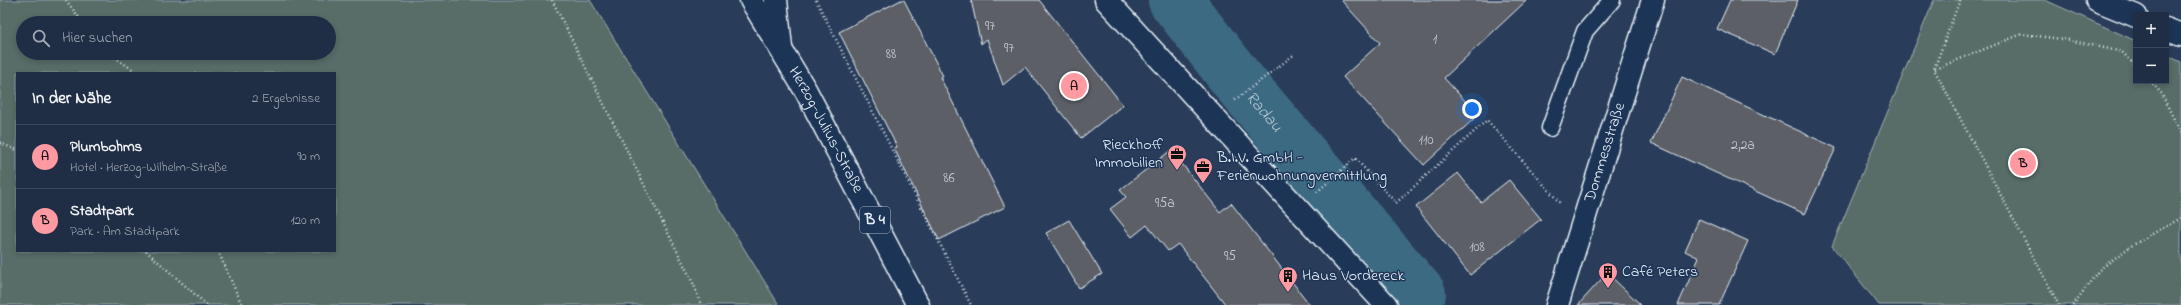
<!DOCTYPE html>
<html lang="de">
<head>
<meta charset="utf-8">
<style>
  :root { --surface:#1f2e44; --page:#2c3a4f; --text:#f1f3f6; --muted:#a1a8b2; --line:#3c4a5d; --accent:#ff9aa2 }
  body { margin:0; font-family:"Indie Flower",sans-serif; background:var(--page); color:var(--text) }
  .controls { position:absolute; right:12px; top:12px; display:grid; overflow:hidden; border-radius:0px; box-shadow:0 2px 6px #0003 }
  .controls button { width:36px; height:36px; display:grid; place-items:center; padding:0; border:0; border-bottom:1px solid var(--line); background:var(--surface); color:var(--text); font:20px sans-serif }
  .you { position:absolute; left:1472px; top:109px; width:14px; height:14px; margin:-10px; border:3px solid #fff; border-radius:50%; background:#1a73e8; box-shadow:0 0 0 6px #1a73e833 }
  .badge { display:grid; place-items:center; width:26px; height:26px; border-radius:50%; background:var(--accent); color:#111; font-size:13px; font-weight:700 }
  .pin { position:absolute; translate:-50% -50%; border:2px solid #fff; box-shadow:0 1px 4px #0006 }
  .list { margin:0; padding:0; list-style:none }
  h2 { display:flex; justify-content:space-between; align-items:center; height:52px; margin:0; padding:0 16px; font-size:17px }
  h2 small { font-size:13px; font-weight:400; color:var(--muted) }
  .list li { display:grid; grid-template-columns:26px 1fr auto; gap:12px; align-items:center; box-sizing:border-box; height:64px; padding:0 16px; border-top:1px solid var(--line) }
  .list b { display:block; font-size:15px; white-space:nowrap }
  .list p { margin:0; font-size:13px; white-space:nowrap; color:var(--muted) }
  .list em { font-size:13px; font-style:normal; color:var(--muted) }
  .icon { flex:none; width:22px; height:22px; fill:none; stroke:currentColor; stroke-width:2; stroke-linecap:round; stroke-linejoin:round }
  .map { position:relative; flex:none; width:2181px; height:305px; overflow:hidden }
  .search { position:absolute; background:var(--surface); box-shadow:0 2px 6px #0003; left:16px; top:16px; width:320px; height:44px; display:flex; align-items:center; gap:10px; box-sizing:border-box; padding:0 14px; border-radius:22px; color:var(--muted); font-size:15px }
  .panel { position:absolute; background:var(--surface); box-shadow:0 2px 6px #0003; left:16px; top:72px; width:320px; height:180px; border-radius:0px }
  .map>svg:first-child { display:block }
  .green { fill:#586d68; stroke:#a0afb0; fill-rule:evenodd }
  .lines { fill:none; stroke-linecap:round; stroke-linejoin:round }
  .river { stroke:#3e6a83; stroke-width:54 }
  .building { fill:#5b5f66; stroke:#e8f1f8 }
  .lane-casing { stroke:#e8f1f8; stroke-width:19 }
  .street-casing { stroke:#e8f1f8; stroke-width:25 }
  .primary-casing { stroke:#e8f1f8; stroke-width:25 }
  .path { stroke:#e8f1f8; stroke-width:2.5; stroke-dasharray:1 3; stroke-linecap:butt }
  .lane { stroke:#1d3557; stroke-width:16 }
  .street { stroke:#1d3557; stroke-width:22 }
  .primary { stroke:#1d3557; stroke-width:22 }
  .labels { text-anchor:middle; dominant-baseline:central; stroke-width:3; stroke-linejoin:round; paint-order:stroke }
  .number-label { font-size:14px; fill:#c5ccd4 }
  .shield { fill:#1d3557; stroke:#abb9c8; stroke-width:1 }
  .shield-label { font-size:15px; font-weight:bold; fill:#e8f1f8 }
  .street-label { font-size:16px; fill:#e8f1f8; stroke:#1d3557 }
  .poi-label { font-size:16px; fill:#e8f1f8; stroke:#1d3557; text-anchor:start }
  .water-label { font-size:17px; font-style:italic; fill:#acc2cf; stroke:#1d3557 }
</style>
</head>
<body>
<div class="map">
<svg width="2181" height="305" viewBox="0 0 2181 305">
  <rect width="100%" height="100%" fill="#293d5a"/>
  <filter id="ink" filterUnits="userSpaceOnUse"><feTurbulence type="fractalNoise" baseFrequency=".025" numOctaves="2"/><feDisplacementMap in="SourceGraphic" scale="8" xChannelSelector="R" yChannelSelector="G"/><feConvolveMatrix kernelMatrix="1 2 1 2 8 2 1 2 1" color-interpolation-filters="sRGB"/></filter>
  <g filter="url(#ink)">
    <g class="green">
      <path d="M0,0H590L779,305H0ZM23,23H329V53H23ZM17,73H335V251H17Z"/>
      <path d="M1934,0H2045L2136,41V81H2166V55L2181,62V305H1879L1832,246Z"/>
    </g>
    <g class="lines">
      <path class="river" id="s1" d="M1175,0L1239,82L1419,294"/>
    </g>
    <g class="building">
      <path d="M901,0H904L943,76L940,77L1005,207L939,240L894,148L897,147L839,32Z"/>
      <path d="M971,0H1039L1123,105L1081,138L1025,67L1003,85L987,39L981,44Z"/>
      <path d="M1341,0H1527L1444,78L1478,115L1424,165L1343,77L1380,43Z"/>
      <path d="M1730,0H1798L1775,54L1717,29Z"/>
      <path d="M1682,77L1836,148L1805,214L1651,143Z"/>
      <path d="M1171,150L1220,212L1231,203L1310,305H1226L1178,244L1168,251L1147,225L1132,237L1110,209L1126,197L1120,190Z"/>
      <path d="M1458,173L1481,202L1509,180L1541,219L1470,275L1416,207Z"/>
      <path d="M1699,219L1748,241L1719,305H1678L1699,258L1685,251Z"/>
      <path d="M1069,220L1102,274L1079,288L1046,233Z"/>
      <path d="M1607,273L1641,305H1578Z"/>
    </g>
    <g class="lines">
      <defs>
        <path id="lane" d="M1550,128L1585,31L1612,0"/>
        <g id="street">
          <path d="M776,0L781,48"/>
          <path d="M1106,0L1386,305"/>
          <path d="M2097,0L2136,16"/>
          <path d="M2166,29L2181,35"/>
          <path id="s2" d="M1557,305L1653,0"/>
        </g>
        <g id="primary">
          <path id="s3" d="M751,0L806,91L918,305"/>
        </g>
      </defs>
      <use href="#lane" class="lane-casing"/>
      <use href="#street" class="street-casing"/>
      <use href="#primary" class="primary-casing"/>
      <g class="path">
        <path d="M66,0L83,23"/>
        <path d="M552,0L694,285L701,305"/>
        <path d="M816,0L971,305"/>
        <path d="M1960,0L1934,69L2059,305"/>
        <path d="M108,53L132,69L135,73"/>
        <path d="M1935,69L2022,34L2069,40L2122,52L2136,66"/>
        <path d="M2150,81L2161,93L2181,133"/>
        <path d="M1235,100L1295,54"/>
        <path d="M0,143L17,150"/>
        <path d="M1317,192L1355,158L1396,203L1487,120L1560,203"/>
        <path d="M146,251L207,305"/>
        <path d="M218,251L242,305"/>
        <path d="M2073,305L2099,270L2131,246L2181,218"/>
      </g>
      <use href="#lane" class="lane"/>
      <use href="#street" class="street"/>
      <use href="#primary" class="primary"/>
    </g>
  </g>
  <defs>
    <symbol id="office-pin" viewBox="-11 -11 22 30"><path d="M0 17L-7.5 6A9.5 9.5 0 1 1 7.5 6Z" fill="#ff9aa2" stroke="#1d3557"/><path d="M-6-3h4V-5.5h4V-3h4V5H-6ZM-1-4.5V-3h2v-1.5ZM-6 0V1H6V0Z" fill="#111"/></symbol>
    <symbol id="building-pin" viewBox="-11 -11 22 30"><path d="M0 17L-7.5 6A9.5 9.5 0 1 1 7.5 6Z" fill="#ff9aa2" stroke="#1d3557"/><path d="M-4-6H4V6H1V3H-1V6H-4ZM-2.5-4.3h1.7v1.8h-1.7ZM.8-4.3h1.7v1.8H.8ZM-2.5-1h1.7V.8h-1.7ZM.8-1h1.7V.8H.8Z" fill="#111"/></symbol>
  </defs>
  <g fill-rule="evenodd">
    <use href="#office-pin" x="1166" y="143" width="22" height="30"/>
    <use href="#office-pin" x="1192" y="156" width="22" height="30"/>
    <use href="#building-pin" x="1597" y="261" width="22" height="30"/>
    <use href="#building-pin" x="1277" y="265" width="22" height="30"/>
  </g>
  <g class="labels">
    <g class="number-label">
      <text x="990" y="26">97</text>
      <text x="1435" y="39">1</text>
      <text x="1009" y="48">97</text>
      <text x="891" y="54">88</text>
      <text x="1426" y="140">110</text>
      <text x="1743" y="145">2,2a</text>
      <text x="949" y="178">86</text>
      <text x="1165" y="203">95a</text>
      <text x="1477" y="247">108</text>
      <text x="1230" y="256">95</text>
    </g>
    <rect class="shield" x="860" y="207" width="30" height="26" rx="3"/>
    <g class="shield-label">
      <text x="875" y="220">B 4</text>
    </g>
    <g class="street-label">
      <text stroke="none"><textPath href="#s3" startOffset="150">Herzog-Julius-Straße</textPath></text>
      <text stroke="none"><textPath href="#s2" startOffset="160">Dommesstraße</textPath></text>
    </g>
    <g class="poi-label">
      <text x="1163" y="145" text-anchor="end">Rieckhoff<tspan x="1163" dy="18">Immobilien</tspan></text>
      <text x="1217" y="158">B.I.V. GmbH -<tspan x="1217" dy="18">Ferienwohnungvermittlung</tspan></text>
      <text x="1622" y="272">Café Peters</text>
      <text x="1302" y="276">Haus Vordereck</text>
    </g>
    <g class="water-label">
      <text stroke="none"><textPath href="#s1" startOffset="143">Radau</textPath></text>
    </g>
  </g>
</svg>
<div class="controls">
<button>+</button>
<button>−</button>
</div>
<div class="you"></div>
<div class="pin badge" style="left:1074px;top:86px">A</div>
<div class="pin badge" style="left:2023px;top:163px">B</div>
<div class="search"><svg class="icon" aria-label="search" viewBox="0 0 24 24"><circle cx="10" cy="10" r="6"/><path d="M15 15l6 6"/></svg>Hier suchen</div>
<section class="panel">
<h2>In der Nähe<small>2 Ergebnisse</small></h2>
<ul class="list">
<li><span class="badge">A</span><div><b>Plumbohms</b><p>Hotel · Herzog-Wilhelm-Straße</p></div><em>90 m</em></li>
<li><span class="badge">B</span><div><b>Stadtpark</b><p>Park · Am Stadtpark</p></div><em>120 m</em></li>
</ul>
</section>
</div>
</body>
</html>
